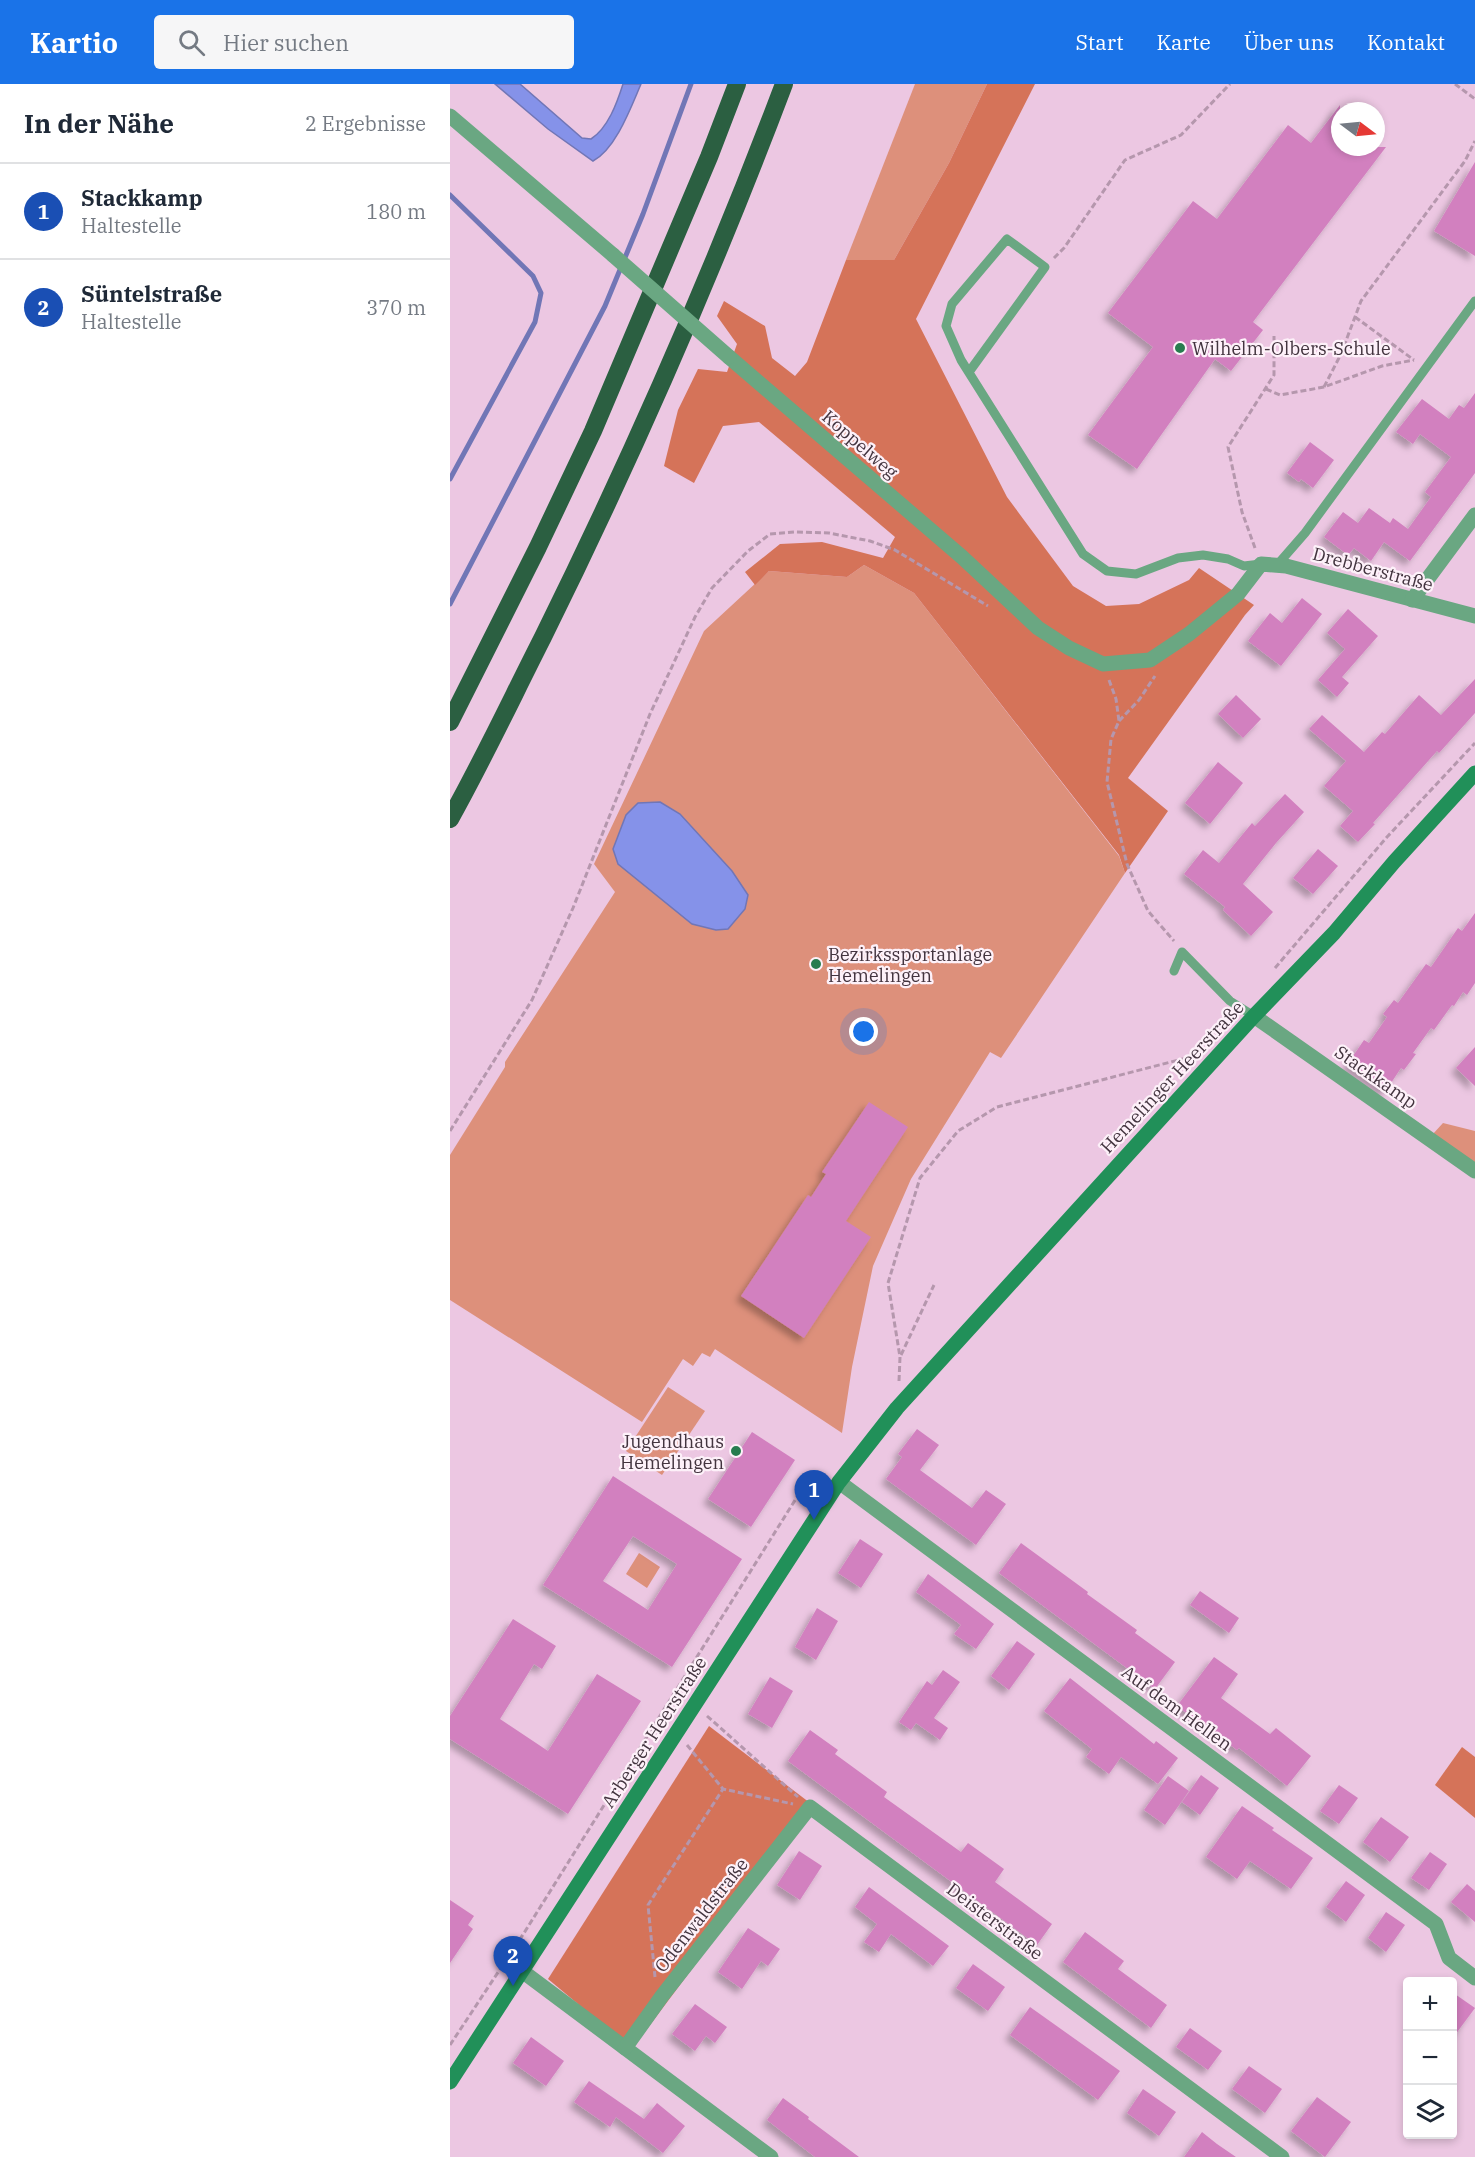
<!DOCTYPE html>
<html lang="de">
<head>
<meta charset="utf-8">
<style>
  :root { --surface:#fff; --page:#f6f6f7; --text:#1f2937; --muted:#747a83; --line:#e0e1e3; --accent:#1a73e8 }
  body { margin:0; font-family:"IBM Plex Serif",serif; background:var(--page); color:var(--text) }
  .controls { position:absolute; right:18px; bottom:18px; display:grid; overflow:hidden; border-radius:6px; box-shadow:0 3px 9px #0003 }
  .controls button { width:54px; height:54px; display:grid; place-items:center; padding:0; border:0; border-bottom:2px solid var(--line); background:var(--surface); color:var(--text); font:30px sans-serif }
  .compass { position:absolute; left:881px; top:18px; width:54px; height:54px; border-radius:50%; background:var(--surface); box-shadow:0 3px 9px #0003; rotate:106deg }
  .you { position:absolute; left:414px; top:948px; width:21px; height:21px; margin:-15px; border:4px solid #fff; border-radius:50%; background:#1a73e8; box-shadow:0 0 0 9px #1a73e833 }
  .badge { display:grid; place-items:center; width:39px; height:39px; border-radius:50%; background:var(--accent); color:#fff; font-size:20px; font-weight:700 }
  .pin { position:absolute; translate:-50% -50px; filter:drop-shadow(0 2px 3px #0008) }
  .pin::after { content:''; position:absolute; top:32px; width:21px; height:18px; background:inherit; clip-path:polygon(0 0,100% 0,50% 100%) }
  .list { margin:0; padding:0; list-style:none }
  h2 { display:flex; justify-content:space-between; align-items:center; height:78px; margin:0; padding:0 24px; font-size:26px }
  h2 small { font-size:20px; font-weight:400; color:var(--muted) }
  .list li { display:grid; grid-template-columns:39px 1fr auto; gap:18px; align-items:center; box-sizing:border-box; height:96px; padding:0 24px; border-top:2px solid var(--line) }
  .list b { display:block; font-size:22px; white-space:nowrap }
  .list p { margin:0; font-size:20px; white-space:nowrap; color:var(--muted) }
  .list em { font-size:20px; font-style:normal; color:var(--muted) }
  .icon { flex:none; width:33px; height:33px; fill:none; stroke:currentColor; stroke-width:2; stroke-linecap:round; stroke-linejoin:round }
  .map { position:relative; flex:none; width:1025px; height:2073px; overflow:hidden }
  header { display:flex; align-items:center; gap:36px; box-sizing:border-box; height:84px; padding:0 30px; background:var(--accent); color:#fff }
  header strong { font-size:28px }
  nav { display:flex; gap:33px; margin-inline-start:auto; font-size:21px }
  .search { width:420px; height:54px; background:var(--page); display:flex; align-items:center; gap:15px; box-sizing:border-box; padding:0 21px; border-radius:6px; color:var(--muted); font-size:22px }
  main { display:flex }
  aside { flex:1; background:var(--surface) }
  .map>svg:first-child { display:block }
  .green { fill:#dd907b }
  .forest { fill:#d57359 }
  .water { fill:#8592e9; stroke:#7176b6; stroke-width:1.5 }
  .lines { fill:none; stroke-linecap:round; stroke-linejoin:round }
  .stream { stroke:#7176b6; stroke-width:5 }
  .building { fill:#d280bf; fill-rule:evenodd; filter:url(#shadow) }
  .path { stroke:#b597ad; stroke-width:3; stroke-dasharray:6 3; stroke-linecap:butt }
  .service { stroke:#6aa782; stroke-width:9 }
  .minor { stroke:#6aa782; stroke-width:15 }
  .secondary { stroke:#219059; stroke-width:15 }
  .motorway { stroke:#2b5f41; stroke-width:18 }
  .minor-bridge { stroke:#6aa782; stroke-width:15 }
  .poi-dot { fill:#277c4f; stroke:#fdf1f9; stroke-width:2 }
  .labels { text-anchor:middle; dominant-baseline:central; stroke-width:4.5; stroke-linejoin:round; paint-order:stroke }
  .poi-label { font-size:18px; fill:#43343f; stroke:#fdf1f9; text-anchor:start }
  .street-label { font-size:18px; fill:#43343f; stroke:#fdf1f9 }
</style>
</head>
<body>
<header>
<strong>Kartio</strong>
<div class="search"><svg class="icon" aria-label="search" viewBox="0 0 24 24"><circle cx="10" cy="10" r="6"/><path d="M15 15l6 6"/></svg>Hier suchen</div>
<nav><a>Start</a><a>Karte</a><a>Über uns</a><a>Kontakt</a></nav>
</header>
<main>
<aside>
<h2>In der Nähe<small>2 Ergebnisse</small></h2>
<ul class="list">
<li><span class="badge" style="background:#1a4fb4">1</span><div><b>Stackkamp</b><p>Haltestelle</p></div><em>180 m</em></li>
<li><span class="badge" style="background:#1a4fb4">2</span><div><b>Süntelstraße</b><p>Haltestelle</p></div><em>370 m</em></li>
</ul>
</aside>
<div class="map">
<svg width="1025" height="2073" viewBox="0 0 1025 2073">
  <defs>
    <filter id="shadow"><feDropShadow dx="-5" dy="5" stdDeviation="3" flood-color="#0004"/></filter>
  </defs>
  <rect width="100%" height="100%" fill="#ecc7e2"/>
  <g class="green">
    <path d="M465,0H537L499,79L444,176H396Z"/>
    <path d="M414,481L464,509L669,772L675,789L551,974L540,968L461,1095L423,1182L402,1283L392,1349L265,1265L260,1273L252,1269L243,1282L233,1275L192,1338L0,1216V1071L55,983V978L165,808L144,780L254,547L319,487L397,493Z"/>
    <path d="M993,1039L1025,1047V1081L982,1051Z"/>
    <path d="M218,1303L255,1327L212,1391L176,1367Z"/>
    <path d="M189,1469L210,1483L197,1504L176,1490Z"/>
  </g>
  <g class="forest">
    <path d="M537,0H585L466,235L557,413L623,502L656,522L689,520L739,496L749,484L804,521L795,531L678,694L718,727L675,789L669,771L464,509L414,481L397,493L319,487L305,501L295,488L330,460L372,458L433,474L445,453L309,338L273,342L244,399L214,382L228,326L248,285L277,288L287,260L267,232L274,217L315,242L322,274L345,292L357,278L396,176H444L499,79Z"/>
    <path d="M259,1642L364,1722L182,1965L98,1895Z"/>
    <path d="M1012,1663L1025,1673V1734L985,1701Z"/>
  </g>
  <g class="water">
    <path d="M45,0H70L132,54L141,55C158,44 167,19 173,0H191C181,23 166,65 143,77L98,45Z"/>
    <path d="M210,718L230,730L282,787L298,811L295,825L278,845L266,846L242,840L168,780L163,765L176,731L188,719Z"/>
  </g>
  <g class="lines">
    <g class="stream">
      <path d="M0,111L83,192L91,209L85,238L0,395"/>
      <path d="M0,520L155,222L193,130L241,0"/>
    </g>
  </g>
  <g class="building">
    <path d="M890,21V63H936L803,238L813,246L781,287L765,275L687,385L638,351L703,263L658,229L743,117L767,135L838,41L861,59Z"/>
    <path d="M1025,78V172L984,147Z"/>
    <path d="M1025,309V389L960,477L934,458L921,477L904,464L898,471L874,453L893,428L908,439L919,424L940,439L943,434L958,445L981,413L975,408L1001,373L970,350L963,360L946,348L972,315L999,335L1009,321L1014,324Z"/>
    <path d="M860,358L884,376L863,404L851,395L849,398L837,389Z"/>
    <path d="M852,514L872,530L831,582L798,557L820,529L832,539Z"/>
    <path d="M898,525L928,552L892,593L899,599L887,613L868,596L895,565L877,549Z"/>
    <path d="M1025,595V629L989,669L987,667L923,739L925,740L908,758L890,742L903,727L874,702L896,677L859,645L872,631L914,668L932,648L935,650L969,611L991,631Z"/>
    <path d="M786,611L811,635L793,654L768,630Z"/>
    <path d="M768,678L793,699L760,740L735,719Z"/>
    <path d="M835,710L854,728L826,759L793,800L823,828L801,852L773,826L775,823L734,790L753,766L769,779L802,739L805,742Z"/>
    <path d="M868,765L888,782L863,810L843,794Z"/>
    <path d="M1025,829V899L1017,911L1013,908L1004,922L1002,921L984,946L981,944L963,969L966,970L954,986L951,984L935,1008L897,981L914,956L919,959L937,933L933,930L944,916L948,919L976,880L981,883L1008,844L1012,847Z"/>
    <path d="M1025,963V1002L1006,984Z"/>
    <path d="M419,1018L458,1043L396,1137L421,1153L354,1254L291,1212L358,1111L361,1113L376,1090L372,1088Z"/>
    <path d="M467,1345L489,1361L470,1386L522,1424L536,1406L556,1420L526,1461L436,1395L452,1373L448,1370Z"/>
    <path d="M302,1348L345,1376L301,1443L258,1415Z"/>
    <path d="M163,1392L292,1475L222,1583L93,1501ZM183,1452L227,1480L198,1526L153,1497Z"/>
    <path d="M410,1455L433,1470L411,1504L388,1489Z"/>
    <path d="M571,1459L638,1508L637,1510L687,1546L685,1549L725,1578L705,1605L549,1489Z"/>
    <path d="M478,1490L544,1540L526,1565L504,1550L511,1541L466,1508Z"/>
    <path d="M750,1507L789,1534L779,1549L740,1521Z"/>
    <path d="M367,1524L388,1537L366,1576L345,1563Z"/>
    <path d="M63,1535L106,1562L92,1585L84,1580L50,1635L98,1667L147,1590L191,1617L118,1730L0,1655V1632Z"/>
    <path d="M567,1557L585,1570L559,1606L541,1592Z"/>
    <path d="M764,1573L788,1590L771,1614L820,1650L826,1644L861,1672L837,1702L789,1664L787,1666L727,1622Z"/>
    <path d="M493,1586L510,1598L484,1634L498,1644L490,1656L466,1639L461,1646L449,1638L477,1597L482,1601Z"/>
    <path d="M320,1593L343,1607L322,1644L298,1630Z"/>
    <path d="M620,1594L704,1660L706,1657L728,1674L708,1700L671,1673L659,1690L636,1673L642,1665L594,1627Z"/>
    <path d="M360,1646L388,1666L385,1670L437,1708L434,1713L511,1768L518,1759L554,1785L545,1798L602,1840L587,1861L338,1677Z"/>
    <path d="M751,1691L769,1704L750,1731L732,1718Z"/>
    <path d="M718,1692L739,1707L715,1741L694,1726Z"/>
    <path d="M889,1701L908,1714L889,1740L870,1727Z"/>
    <path d="M792,1722L824,1744L822,1746L863,1774L841,1805L800,1777L787,1795L756,1773Z"/>
    <path d="M931,1733L959,1753L940,1778L913,1758Z"/>
    <path d="M349,1767L372,1782L350,1816L327,1801Z"/>
    <path d="M980,1768L997,1780L979,1806L961,1794Z"/>
    <path d="M896,1797L915,1811L896,1838L876,1823Z"/>
    <path d="M1017,1800L1025,1807V1838L1001,1818Z"/>
    <path d="M419,1803L499,1862L483,1882L441,1850L429,1868L414,1858L427,1840L405,1823Z"/>
    <path d="M0,1816L24,1832L18,1841L23,1845L0,1879Z"/>
    <path d="M936,1828L955,1841L936,1868L918,1854Z"/>
    <path d="M298,1844L330,1865L318,1882L311,1877L292,1905L268,1888Z"/>
    <path d="M635,1848L674,1877L668,1885L717,1921L701,1944L613,1878Z"/>
    <path d="M523,1880L555,1903L538,1927L506,1904Z"/>
    <path d="M1002,1908L1025,1924L1002,1955Z"/>
    <path d="M245,1920L277,1943L265,1959L256,1952L245,1967L222,1950Z"/>
    <path d="M580,1923L670,1987L648,2016L560,1951Z"/>
    <path d="M740,1944L772,1967L758,1986L726,1963Z"/>
    <path d="M81,1953L114,1977L96,2002L63,1979Z"/>
    <path d="M799,1982L832,2005L815,2029L782,2005Z"/>
    <path d="M139,1997L194,2035L207,2019L235,2042L213,2069L166,2033L160,2043L124,2018Z"/>
    <path d="M693,2005L726,2028L709,2052L677,2029Z"/>
    <path d="M867,2013L901,2038L875,2073L841,2047Z"/>
    <path d="M333,2014L359,2033L358,2035L409,2073H365L317,2036Z"/>
    <path d="M752,2048L767,2060L786,2073H734Z"/>
  </g>
  <g class="lines">
    <g class="path">
      <path d="M1005,0L1025,15"/>
      <path d="M604,174L614,164L675,76L731,51L780,0"/>
      <path d="M905,233L964,276"/>
      <path d="M874,303L891,270L911,217L1015,77L1025,57"/>
      <path d="M816,305L830,311L874,303L932,282L964,276"/>
      <path d="M805,464L792,428L778,363L824,291V252"/>
      <path d="M659,596L666,615L669,637L661,655L657,698L677,780L698,827L724,857"/>
      <path d="M669,637L689,616L705,592"/>
      <path d="M825,884L937,753L1025,659"/>
      <path d="M0,1047L82,916L123,824L200,630L245,533L262,504L298,467L320,450L345,448L379,449L420,457L445,466L538,522"/>
      <path d="M451,1271L484,1201"/>
      <path d="M449,1297L450,1273L438,1199L470,1094L508,1047L547,1023L744,972"/>
      <path d="M257,1632L348,1713"/>
      <path d="M237,1661L273,1705L343,1720"/>
      <path d="M205,1893L198,1821L273,1705"/>
      <path d="M0,1961L74,1849L347,1413H361"/>
    </g>
    <g class="service">
      <path d="M519,288L595,183L557,155L502,220L496,242L511,276L633,470L657,487L686,490L728,474L753,471L778,475L794,482L811,480"/>
      <path d="M828,480L855,449L1025,217"/>
      <path d="M724,887L732,868L780,917L804,932"/>
    </g>
    <g class="minor">
      <path d="M0,32L163,171"/>
      <path d="M279,273L512,473L588,544L619,564L653,580L700,576L739,550L788,510L811,480L836,482L1025,532"/>
      <path d="M962,516L1025,431"/>
      <path d="M804,932L1025,1087"/>
      <path d="M389,1398L986,1840L999,1874L1025,1894"/>
      <path d="M72,1887L321,2073"/>
      <path d="M175,1964L212,1912L360,1723L832,2073"/>
    </g>
    <path class="secondary" d="M0,1998L389,1398L447,1324L804,932L884,849L944,778L1025,689"/>
    <g class="motorway">
      <path d="M0,638L88,463L143,347L259,73L287,0"/>
      <path d="M0,735C33,676 62,614 93,553C182,373 263,188 334,0"/>
    </g>
    <path class="minor-bridge" d="M163,171L279,273"/>
  </g>
  <g class="poi-dot">
    <circle cx="730" cy="264" r="6"/>
    <circle cx="366" cy="880" r="6"/>
    <circle cx="286" cy="1367" r="6"/>
  </g>
  <g class="labels">
    <g class="poi-label">
      <text x="742" y="264">Wilhelm-Olbers-Schule</text>
      <text x="378" y="870">Bezirkssportanlage<tspan x="378" dy="21">Hemelingen</tspan></text>
      <text x="274" y="1357" text-anchor="end">Jugendhaus<tspan x="274" dy="21">Hemelingen</tspan></text>
    </g>
    <g class="street-label">
      <text transform="translate(410 360) rotate(41)">Koppelweg</text>
      <text transform="translate(923 485) rotate(15)">Drebberstraße</text>
      <text transform="translate(722 993) rotate(-47)">Hemelinger Heerstraße</text>
      <text transform="translate(926 993) rotate(35)">Stackkamp</text>
      <text transform="translate(727 1624) rotate(36)">Auf dem Hellen</text>
      <text transform="translate(204 1648) rotate(-57)">Arberger Heerstraße</text>
      <text transform="translate(251 1831) rotate(-52)">Odenwaldstraße</text>
      <text transform="translate(545 1837) rotate(37)">Deisterstraße</text>
    </g>
  </g>
</svg>
<div class="controls">
<button>+</button>
<button>−</button>
<button><svg class="icon" aria-label="layers" viewBox="0 0 24 24"><path d="M12 4l9 5-9 5-9-5zM3 14l9 5 9-5"/></svg></button>
</div>
<svg class="compass" viewBox="-18 -18 36 36"><path d="M0-13l5 13h-10z" fill="#e53935"/><path d="M0 13l5-13h-10z" fill="#747a83"/></svg>
<div class="you"></div>
<div class="pin badge" style="left:364px;top:1436px;background:#1a4fb4">1</div>
<div class="pin badge" style="left:63px;top:1902px;background:#1a4fb4">2</div>
</div>
</main>
</body>
</html>
